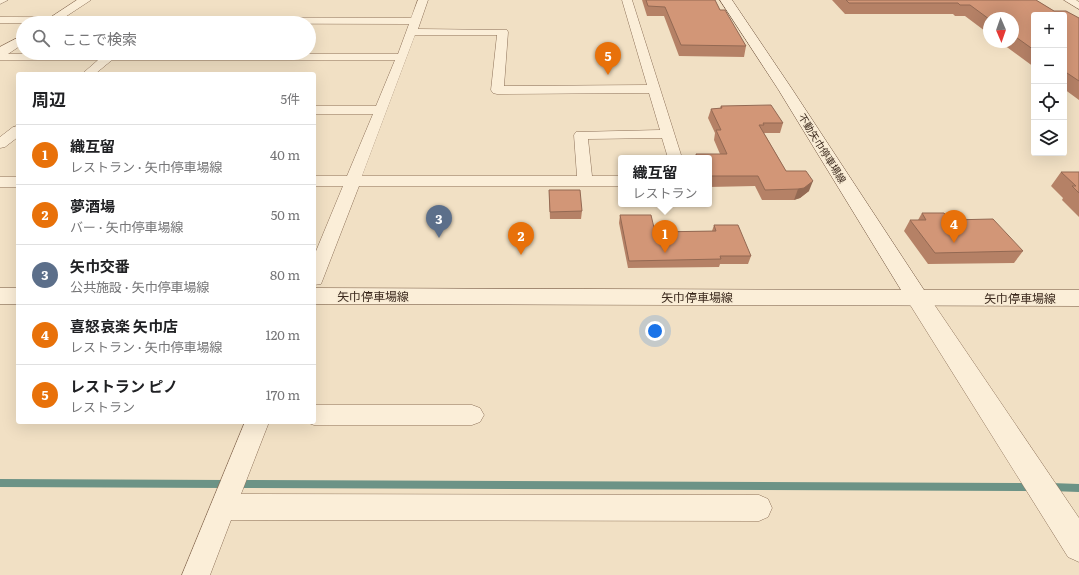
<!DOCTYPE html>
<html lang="ja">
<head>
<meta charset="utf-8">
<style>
  :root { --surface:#fff; --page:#f6f6f6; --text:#202124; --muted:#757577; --line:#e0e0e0; --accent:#a1242f }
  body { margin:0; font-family:Literata,"Noto Sans JP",serif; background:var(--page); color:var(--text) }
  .controls { position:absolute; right:12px; top:12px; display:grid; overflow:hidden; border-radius:4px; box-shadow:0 4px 16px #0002 }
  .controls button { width:36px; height:36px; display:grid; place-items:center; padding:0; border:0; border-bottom:1px solid var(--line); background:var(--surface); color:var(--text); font:20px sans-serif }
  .compass { position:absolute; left:983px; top:12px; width:36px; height:36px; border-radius:50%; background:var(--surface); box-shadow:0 4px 16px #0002; rotate:178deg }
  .you { position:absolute; left:655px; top:331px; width:14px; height:14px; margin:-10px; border:3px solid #fff; border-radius:50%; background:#1a73e8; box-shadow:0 0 0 6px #1a73e833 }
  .badge { display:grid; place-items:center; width:26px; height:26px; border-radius:50%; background:var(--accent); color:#fff; font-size:13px; font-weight:700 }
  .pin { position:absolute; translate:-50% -33px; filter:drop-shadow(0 1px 2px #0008) }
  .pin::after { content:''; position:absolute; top:21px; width:14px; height:12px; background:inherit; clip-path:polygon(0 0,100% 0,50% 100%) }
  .popup { position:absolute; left:618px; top:155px; width:94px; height:52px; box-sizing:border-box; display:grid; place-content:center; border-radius:4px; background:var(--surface); filter:drop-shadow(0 1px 3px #0005); font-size:13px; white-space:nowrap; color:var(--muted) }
  .popup b { font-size:15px; color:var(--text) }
  .popup::after { content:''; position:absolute; left:50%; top:100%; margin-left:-8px; border:8px solid transparent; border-top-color:var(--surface) }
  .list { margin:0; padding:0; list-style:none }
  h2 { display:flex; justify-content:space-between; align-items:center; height:52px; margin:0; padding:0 16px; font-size:17px }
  h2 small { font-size:13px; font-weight:400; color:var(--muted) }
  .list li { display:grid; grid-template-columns:26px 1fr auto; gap:12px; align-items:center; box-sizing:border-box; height:60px; padding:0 16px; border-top:1px solid var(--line) }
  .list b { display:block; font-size:15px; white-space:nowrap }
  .list p { margin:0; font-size:13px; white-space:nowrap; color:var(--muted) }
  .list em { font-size:13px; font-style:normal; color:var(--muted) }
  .icon { flex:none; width:22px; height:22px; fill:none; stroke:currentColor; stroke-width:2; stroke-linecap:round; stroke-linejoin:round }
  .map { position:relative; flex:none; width:1079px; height:575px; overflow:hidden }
  .search { position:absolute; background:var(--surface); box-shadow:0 4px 16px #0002; left:16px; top:16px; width:300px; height:44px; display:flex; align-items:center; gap:10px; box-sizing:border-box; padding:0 14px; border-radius:22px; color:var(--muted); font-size:15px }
  .panel { position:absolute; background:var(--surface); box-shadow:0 4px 16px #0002; left:16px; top:72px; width:300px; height:352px; border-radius:4px }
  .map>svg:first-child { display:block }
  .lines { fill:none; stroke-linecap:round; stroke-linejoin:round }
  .stream { fill:#6c9386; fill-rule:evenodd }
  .minor-casing { stroke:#8d7159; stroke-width:1 }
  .tertiary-casing { stroke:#8d7159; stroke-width:1 }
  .secondary-casing { stroke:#6f523c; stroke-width:1 }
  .minor { fill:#fbeed8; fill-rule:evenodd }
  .tertiary { fill:#fbeed8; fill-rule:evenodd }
  .secondary { fill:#fbeed8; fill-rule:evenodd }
  .wall { fill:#b58166 }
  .shaded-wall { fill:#936953 }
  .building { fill:#d29677; stroke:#936953 }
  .labels { text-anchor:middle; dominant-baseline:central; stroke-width:3; stroke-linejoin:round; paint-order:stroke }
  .far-street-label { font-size:10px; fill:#3c2a1e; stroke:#f8ebd4 }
  .street-label { font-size:12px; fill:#3c2a1e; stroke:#f8ebd4 }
</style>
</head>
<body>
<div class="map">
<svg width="1079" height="575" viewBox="0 0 1079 575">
  <rect width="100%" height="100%" fill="#f1e0c4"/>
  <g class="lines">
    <g class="stream">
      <path d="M0,479L227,480L230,481L231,484L230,487L227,488L0,487Z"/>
      <path d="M237,480L1031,483L1034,484L1035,487L1034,490L1031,491L237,488L234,487L233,484L234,481Z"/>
      <path d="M1051,483L1079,484V492L1051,491L1048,490L1047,487L1048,484Z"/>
    </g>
    <defs>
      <g id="minor">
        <path d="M0,0H8L0,4Z"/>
        <path d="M418,0H428L418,29L507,30L508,32L504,86L647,85L622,0H632L682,158H668L662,138L588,139L592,176H621V186H359L323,279L321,284L314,285V256L343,186H314V176H347L373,114H314V106H376L395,60H112L95,74H82L98,60H0V54H398L409,24L0,23V17L411,18ZM415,35H497L491,90L493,93L497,94L649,93L660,130L576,132L574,135L577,176H362Z"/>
        <path d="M1064,0H1076L1079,2V9Z"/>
        <path d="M18,126V137L5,147L0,148V137L13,127Z"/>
        <rect x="0" y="177" width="18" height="10"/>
        <path d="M314,405H472L480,408L484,415L480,422L472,425H314L306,422H314Z"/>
        <path d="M245,422H269L241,494L759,495L768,499L772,508L768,517L759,521L231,520L210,575H182Z"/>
      </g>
      <g id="tertiary">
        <path d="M77,0H91L56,23H42Z"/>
        <path d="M23,35V44L5,56L0,57V47Z"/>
        <path d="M917,289L925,291L1079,518V562L1068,557L909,303L906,297L909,291Z"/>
      </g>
      <g id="secondary">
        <path d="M720,0H732L792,89L924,290H1079V306L314,304V288L901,290L778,89Z"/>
        <rect x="0" y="288" width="18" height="16"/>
      </g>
    </defs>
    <use href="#minor" class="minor-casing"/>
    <use href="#tertiary" class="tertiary-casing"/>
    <use href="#secondary" class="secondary-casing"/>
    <use href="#minor" class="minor"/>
    <use href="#tertiary" class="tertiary"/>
    <use href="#secondary" class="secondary"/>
  </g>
  <g class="wall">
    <path d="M642,0H715L720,10L746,46L744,57L679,56L664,16H647Z"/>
    <path d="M832,0H1036L1054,11L1079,18V100L1064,89V15H1034V67L1000,42H1013V18H989V34L965,16H955L953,14H845Z"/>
    <path d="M721,106L783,123L780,133H764L786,171L809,191L800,198L794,200H762L755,186L709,187V158H695L696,154H720L714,140L715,133L708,118L711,109L720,108Z"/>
    <path d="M1061,172H1079V217L1062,200L1063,198L1051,186Z"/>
    <path d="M549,190L582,211L581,219H550Z"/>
    <path d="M922,213L950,220L1023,251L1014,263L928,264L904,231L910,220H918Z"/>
    <path d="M620,215L655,232L712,231L714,225L751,256L748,264H720L719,267L628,268L619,223Z"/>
  </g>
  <path class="shaded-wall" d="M813,181L809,191L800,198L794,200L798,189Z"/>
  <g class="building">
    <path d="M646,0H715L720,10H725L746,46L681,45L665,7L648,6Z"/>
    <path d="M846,0H1036L1054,11H1066L1079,18V81L1064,71V15H1034V50L1013,35V18H989V19L970,5H960L958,3H849Z"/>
    <path d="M771,105L783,123H763L764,125H759L786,171H806L813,181L804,188L798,189L765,190L758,176H709V158H697L696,154H727L716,130H721L711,109L722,108L721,106Z"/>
    <path d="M1061,172H1079V193L1072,186H1076Z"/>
    <path d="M549,190H580L582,211L550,212Z"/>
    <path d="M922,213H944L950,220L993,219L1023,251L935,253L910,220H926Z"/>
    <path d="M620,215H651L655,232L716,231L714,225H738L751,256H720L721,259L629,261Z"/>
  </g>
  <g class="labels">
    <g class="far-street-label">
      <text transform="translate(823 148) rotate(58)">不動矢巾停車場線</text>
    </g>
    <g class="street-label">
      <text x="373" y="296">矢巾停車場線</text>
      <text x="697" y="297">矢巾停車場線</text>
      <text x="1020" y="298">矢巾停車場線</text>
    </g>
  </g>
</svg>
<div class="controls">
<button>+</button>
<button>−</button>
<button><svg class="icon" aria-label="locate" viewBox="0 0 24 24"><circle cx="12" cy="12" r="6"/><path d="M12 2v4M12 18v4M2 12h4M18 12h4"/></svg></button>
<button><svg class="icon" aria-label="layers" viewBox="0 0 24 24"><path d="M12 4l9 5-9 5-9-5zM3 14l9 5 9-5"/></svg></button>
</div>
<svg class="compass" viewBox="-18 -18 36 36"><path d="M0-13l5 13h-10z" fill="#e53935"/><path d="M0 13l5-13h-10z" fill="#757577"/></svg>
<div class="you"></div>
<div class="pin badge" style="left:665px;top:253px;background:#e8710a">1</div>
<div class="popup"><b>織互留</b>レストラン</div>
<div class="pin badge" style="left:521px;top:255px;background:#e8710a">2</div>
<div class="pin badge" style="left:439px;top:238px;background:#5c6f8a">3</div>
<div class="pin badge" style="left:954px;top:243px;background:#e8710a">4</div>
<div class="pin badge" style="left:608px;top:75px;background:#e8710a">5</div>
<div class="search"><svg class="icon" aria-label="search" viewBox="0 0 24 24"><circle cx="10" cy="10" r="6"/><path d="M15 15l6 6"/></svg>ここで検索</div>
<section class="panel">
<h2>周辺<small>5件</small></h2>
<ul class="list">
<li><span class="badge" style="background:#e8710a">1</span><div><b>織互留</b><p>レストラン · 矢巾停車場線</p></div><em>40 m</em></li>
<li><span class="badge" style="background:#e8710a">2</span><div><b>夢酒場</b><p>バー · 矢巾停車場線</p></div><em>50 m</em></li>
<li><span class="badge" style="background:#5c6f8a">3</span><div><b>矢巾交番</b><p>公共施設 · 矢巾停車場線</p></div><em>80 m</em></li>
<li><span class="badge" style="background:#e8710a">4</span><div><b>喜怒哀楽 矢巾店</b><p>レストラン · 矢巾停車場線</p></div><em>120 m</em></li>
<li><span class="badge" style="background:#e8710a">5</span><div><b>レストラン ピノ</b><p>レストラン</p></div><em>170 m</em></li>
</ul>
</section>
</div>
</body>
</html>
